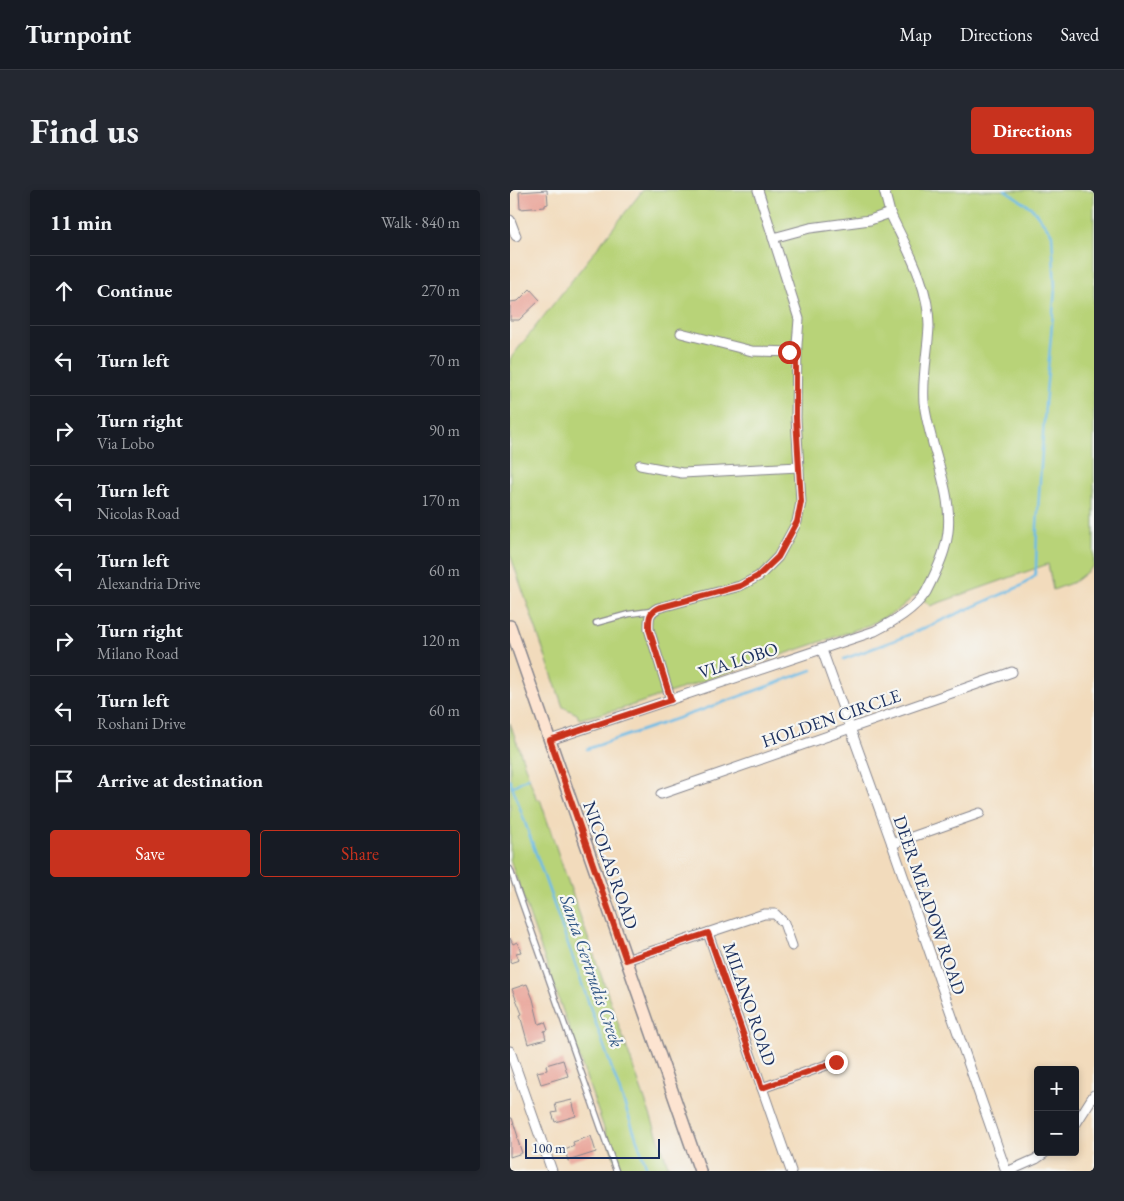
<!DOCTYPE html>
<html lang="en">
<head>
<meta charset="utf-8">
<style>
  :root { --surface:#171b24; --page:#242831; --text:#f1f3f6; --muted:#9ea1a6; --line:#363941; --accent:#c8321e }
  body { margin:0; font-family:"EB Garamond",serif; background:var(--page); color:var(--text) }
  .controls { position:absolute; right:15px; bottom:15px; display:grid; overflow:hidden; border-radius:5px; box-shadow:0 2px 8px #0003 }
  .controls button { width:45px; height:45px; display:grid; place-items:center; padding:0; border:0; border-bottom:1px solid var(--line); background:var(--surface); color:var(--text); font:25px sans-serif }
  .scale { position:absolute; left:15px; bottom:12px; width:135px; box-sizing:border-box; padding-left:5px; border:2px solid #1b2f5e; border-top:0; font-size:14px; line-height:18px; white-space:nowrap; color:#1b2f5e; -webkit-text-stroke:4px #f6f6f2; paint-order:stroke }
  .stop { position:absolute; width:15px; height:15px; margin:-11px; border:4px solid #c8321e; border-radius:50%; background:#fff }
  .stop.end { background:#c8321e; border-color:#fff; box-shadow:0 1px 5px #0008 }
  .list { margin:0; padding:0; list-style:none }
  h2 { display:flex; justify-content:space-between; align-items:center; height:65px; margin:0; padding:0 20px; font-size:21px }
  h2 small { font-size:16px; font-weight:400; color:var(--muted) }
  .list li { display:grid; grid-template-columns:32px 1fr auto; gap:15px; align-items:center; box-sizing:border-box; height:70px; padding:0 20px; border-top:1px solid var(--line) }
  .list b { display:block; font-size:19px; white-space:nowrap }
  .list p { margin:0; font-size:16px; white-space:nowrap; color:var(--muted) }
  .list em { font-size:16px; font-style:normal; color:var(--muted) }
  .actions { display:flex; gap:10px; padding:15px 20px }
  .actions a { flex:1; padding:11px 0; border:1px solid var(--accent); border-radius:5px; text-align:center; font-size:18px; color:var(--accent) }
  .actions .main { background:var(--accent); color:#fff }
  .icon { flex:none; width:28px; height:28px; fill:none; stroke:currentColor; stroke-width:2; stroke-linecap:round; stroke-linejoin:round }
  .map { position:relative; flex:none; width:584px; height:981px; overflow:hidden; border-radius:5px }
  header { display:flex; align-items:center; gap:30px; box-sizing:border-box; height:70px; padding:0 25px; background:var(--surface); border-bottom:1px solid var(--line) }
  header strong { font-size:24px }
  nav { display:flex; gap:28px; margin-inline-start:auto; font-size:18px }
  .intro { display:flex; align-items:center; justify-content:space-between; box-sizing:border-box; height:120px; padding:0 30px }
  h1 { margin:0; font-size:35px }
  .button { padding:12px 22px; border-radius:5px; background:var(--accent); color:#fff; font-size:18px; font-weight:700 }
  main { display:flex; gap:30px; padding:0 30px }
  aside { flex:1; background:var(--surface); border-radius:5px; box-shadow:0 2px 8px #0003 }
  .map>svg:first-child { display:block }
  .green { fill:#b8d378; stroke:#6a816b }
  .lines { fill:none; stroke-linecap:round; stroke-linejoin:round }
  .stream { stroke:#6bbbe6; stroke-width:2.5 }
  .building { fill:#e89f93 }
  .lane-casing { stroke:#86858d; stroke-width:7 }
  .street-casing { stroke:#86858d; stroke-width:11 }
  .secondary-casing { stroke:#86858d; stroke-width:14 }
  .lane { stroke:#fff; stroke-width:4.5 }
  .street { stroke:#fff; stroke-width:9 }
  .secondary { stroke:#fde4d1; stroke-width:11 }
  .route { stroke:#c8321e; stroke-width:6 }
  .labels { text-anchor:middle; dominant-baseline:central; stroke-width:4.5; stroke-linejoin:round; paint-order:stroke }
  .street-label { font-size:18px; fill:#1b2f5e; stroke:#f6f6f2 }
  .water-label { font-size:19px; font-style:italic; fill:#335987; stroke:#f6f6f2 }
</style>
</head>
<body>
<header>
<strong>Turnpoint</strong>
<nav><a>Map</a><a>Directions</a><a>Saved</a></nav>
</header>
<div class="intro"><h1>Find us</h1><a class="button">Directions</a></div>
<main>
<aside>
<h2>11 min<small>Walk · 840 m</small></h2>
<ul class="list">
<li><svg class="icon" aria-label="ahead" viewBox="0 0 24 24"><path d="M12 20V5M6 11l6-6 6 6"/></svg><div><b>Continue</b></div><em>270 m</em></li>
<li><svg class="icon" aria-label="left" viewBox="0 0 24 24"><path d="M17 20v-9H6M10 6l-5 5 5 5"/></svg><div><b>Turn left</b></div><em>70 m</em></li>
<li><svg class="icon" aria-label="right" viewBox="0 0 24 24"><path d="M7 20v-9h11M14 6l5 5-5 5"/></svg><div><b>Turn right</b><p>Via Lobo</p></div><em>90 m</em></li>
<li><svg class="icon" aria-label="left" viewBox="0 0 24 24"><path d="M17 20v-9H6M10 6l-5 5 5 5"/></svg><div><b>Turn left</b><p>Nicolas Road</p></div><em>170 m</em></li>
<li><svg class="icon" aria-label="left" viewBox="0 0 24 24"><path d="M17 20v-9H6M10 6l-5 5 5 5"/></svg><div><b>Turn left</b><p>Alexandria Drive</p></div><em>60 m</em></li>
<li><svg class="icon" aria-label="right" viewBox="0 0 24 24"><path d="M7 20v-9h11M14 6l5 5-5 5"/></svg><div><b>Turn right</b><p>Milano Road</p></div><em>120 m</em></li>
<li><svg class="icon" aria-label="left" viewBox="0 0 24 24"><path d="M17 20v-9H6M10 6l-5 5 5 5"/></svg><div><b>Turn left</b><p>Roshani Drive</p></div><em>60 m</em></li>
<li><svg class="icon" aria-label="arrive" viewBox="0 0 24 24"><path d="M6 21V4h12l-3 4 3 4H6"/></svg><div><b>Arrive at destination</b></div></li>
</ul>
<div class="actions"><a class="main">Save</a><a>Share</a></div>
</aside>
<div class="map">
<svg width="584" height="981" viewBox="0 0 584 981">
  <rect width="100%" height="100%" fill="#f6f6f2"/>
  <filter id="ink" filterUnits="userSpaceOnUse"><feTurbulence type="fractalNoise" baseFrequency=".02" numOctaves="2"/><feDisplacementMap in="SourceGraphic" scale="10" xChannelSelector="R" yChannelSelector="G"/><feConvolveMatrix kernelMatrix="1 2 1 2 8 2 1 2 1" color-interpolation-filters="sRGB"/></filter>
  <filter id="wash" filterUnits="userSpaceOnUse"><feTurbulence type="fractalNoise" baseFrequency=".0096" numOctaves="4" result="noise"/><feDisplacementMap in="SourceGraphic" scale="20" xChannelSelector="R" yChannelSelector="G"/><feGaussianBlur stdDeviation="1.12" result="paint"/><feColorMatrix in="noise" values="0 0 0 0 0 0 0 0 0 0 0 0 0 0 0 0 0 1.4 0 .05"/><feComposite in="paint" operator="in"/></filter>
  <g filter="url(#wash)">
    <rect width="100%" height="100%" fill="#f2dbbc"/>
    <g class="green">
      <path d="M133,0H584V376L564,392L543,400L538,374L420,416L407,404L385,422L359,435L322,448L111,519L69,529L67,524L53,517L0,364V169Z"/>
      <path d="M0,533L27,610L30,609L47,660L160,981H109L0,670Z"/>
    </g>
    <g class="lines">
      <g class="stream">
        <path d="M334,469L391,448L511,396L525,386L526,378L527,336L535,215L545,99L542,44L522,18L495,0"/>
        <path d="M77,559L192,520L302,480"/>
        <path d="M0,590L138,981"/>
        <path d="M2,597L19,587"/>
      </g>
    </g>
    <g id="blocks">
      <g class="building">
        <path d="M37,0L38,14L35,15V17L10,19L9,2Z"/>
        <path d="M20,99L30,110L9,130H0V112L8,111Z"/>
        <path d="M0,748L3,754L7,752L11,762L6,763L9,770L0,773Z"/>
        <path d="M17,794L23,809L29,834L35,832L38,840L34,841L36,849L18,854L10,825L12,824L2,799Z"/>
        <path d="M53,870L58,886L31,894L27,882L37,880L36,875Z"/>
        <path d="M62,910L66,926L45,932L42,923L47,922L45,914Z"/>
        <path d="M0,928H2L8,947L7,948L12,963L0,967Z"/>
        <path d="M81,946L86,962L58,971L55,960L64,956L63,952Z"/>
      </g>
    </g>
  </g>
  <g filter="url(#ink)">
    <use href="#blocks" fill-opacity="0" stroke="#86858d" stroke-width="1"/>
    <g class="lines">
      <defs>
        <g id="lane">
          <path d="M86,433L119,424L141,421"/>
          <path d="M0,679L106,981"/>
        </g>
        <g id="street">
          <path d="M0,30L6,46"/>
          <path d="M263,48L300,38L360,30L380,23L374,0"/>
          <path d="M171,143L242,161L286,162"/>
          <path d="M130,275L172,283L289,277"/>
          <path d="M312,460L382,654L496,981"/>
          <path d="M161,510L139,439C139,429 138,423 148,418L230,396L249,386L268,367L287,332L291,312L286,228L287,155L289,129L248,0"/>
          <path d="M40,550L365,441C384,431 404,420 416,402C423,388 431,373 435,357C449,310 419,259 414,212C412,187 418,161 419,136C419,95 397,59 380,23"/>
          <path d="M151,604L502,482"/>
          <path d="M382,654L470,623"/>
          <path d="M198,743L281,981"/>
          <path d="M116,770L254,724H265L274,733L282,756"/>
          <path d="M0,861L42,981"/>
          <path d="M252,898L325,872"/>
          <path d="M565,935L584,905"/>
          <path d="M499,981L526,969L536,962"/>
        </g>
        <path id="secondary" d="M0,436L190,981"/>
      </defs>
      <use href="#lane" class="lane-casing"/>
      <use href="#street" class="street-casing"/>
      <use href="#secondary" class="secondary-casing"/>
      <use href="#lane" class="lane"/>
      <use href="#street" class="street"/>
      <use href="#secondary" class="secondary"/>
    </g>
  </g>
  <g class="lines" filter="url(#ink)">
    <path class="route" d="M279,162H286V228L291,312L287,332L268,367L248,386L230,396L148,418C138,423 139,429 139,439L161,510L40,550L116,770L198,743L252,898L326,872"/>
  </g>
  <g class="labels">
    <g class="street-label">
      <text transform="translate(228 470) rotate(-18)">VIA LOBO</text>
      <text transform="translate(321 528) rotate(-19)">HOLDEN CIRCLE</text>
      <text transform="translate(101 675) rotate(71)">NICOLAS ROAD</text>
      <text transform="translate(420 715) rotate(71)">DEER MEADOW ROAD</text>
      <text transform="translate(240 814) rotate(71)">MILANO ROAD</text>
    </g>
    <g class="water-label">
      <text transform="translate(82 781) rotate(71)">Santa Gertrudis Creek</text>
    </g>
  </g>
</svg>
<div class="controls">
<button>+</button>
<button>−</button>
</div>
<div class="scale">100 m</div>
<div class="stop" style="left:279px;top:162px"></div>
<div class="stop end" style="left:326px;top:872px"></div>
</div>
</main>
</body>
</html>
